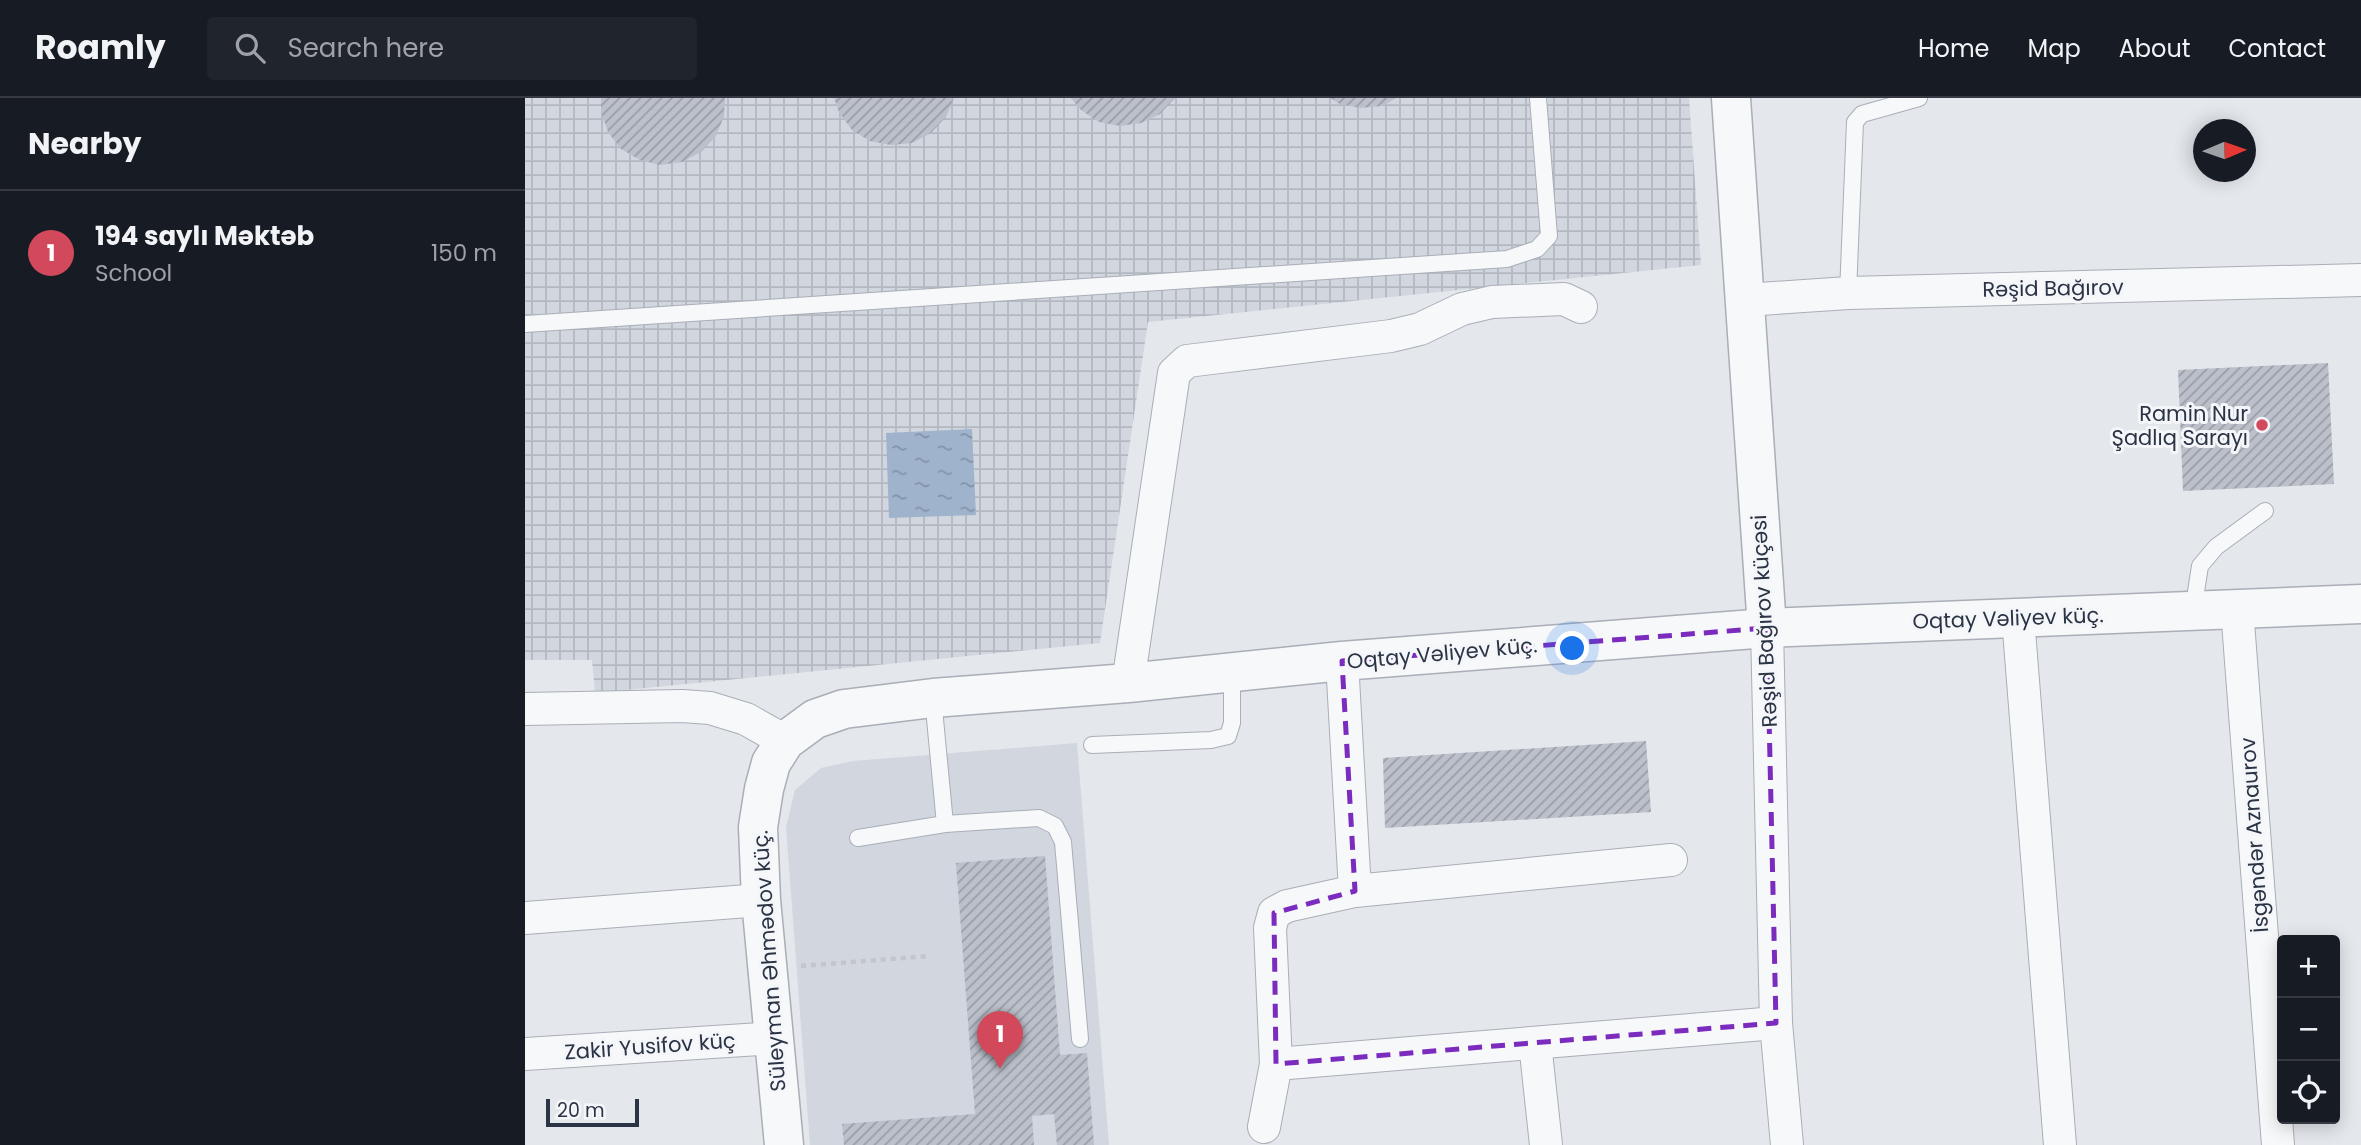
<!DOCTYPE html>
<html lang="en">
<head>
<meta charset="utf-8">
<style>
  :root { --surface:#171b24; --page:#20242c; --text:#f1f3f6; --muted:#9ea1a6; --line:#363941; --accent:#d1495b }
  body { margin:0; font-family:Poppins,sans-serif; background:var(--page); color:var(--text) }
  .controls { position:absolute; right:21px; bottom:21px; display:grid; overflow:hidden; border-radius:7px; box-shadow:0 4px 18px #0003 }
  .controls button { width:63px; height:63px; display:grid; place-items:center; padding:0; border:0; border-bottom:2px solid var(--line); background:var(--surface); color:var(--text); font:35px sans-serif }
  .compass { position:absolute; left:1668px; top:21px; width:63px; height:63px; border-radius:50%; background:var(--surface); box-shadow:0 4px 18px #0003; rotate:88deg }
  .scale { position:absolute; left:21px; bottom:18px; width:93px; box-sizing:border-box; padding-left:7px; border:4px solid #2b3445; border-top:0; font-size:19px; line-height:24px; white-space:nowrap; color:#2b3445; -webkit-text-stroke:5px #f4f6f9; paint-order:stroke }
  .you { position:absolute; left:1048px; top:551px; width:24px; height:24px; margin:-18px; border:5px solid #fff; border-radius:50%; background:#1a73e8; box-shadow:0 0 0 10px #1a73e833 }
  .badge { display:grid; place-items:center; width:46px; height:46px; border-radius:50%; background:var(--accent); color:#fff; font-size:23px; font-weight:700 }
  .pin { position:absolute; translate:-50% -58px; filter:drop-shadow(0 2px 4px #0008) }
  .pin::after { content:''; position:absolute; top:37px; width:24px; height:21px; background:inherit; clip-path:polygon(0 0,100% 0,50% 100%) }
  .list { margin:0; padding:0; list-style:none }
  h2 { display:flex; justify-content:space-between; align-items:center; height:91px; margin:0; padding:0 28px; font-size:30px }
  h2 small { font-size:23px; font-weight:400; color:var(--muted) }
  .list li { display:grid; grid-template-columns:46px 1fr auto; gap:21px; align-items:center; box-sizing:border-box; height:126px; padding:0 28px; border-top:2px solid var(--line) }
  .list b { display:block; font-size:26px; white-space:nowrap }
  .list p { margin:0; font-size:23px; white-space:nowrap; color:var(--muted) }
  .list em { font-size:23px; font-style:normal; color:var(--muted) }
  .icon { flex:none; width:38px; height:38px; fill:none; stroke:currentColor; stroke-width:2; stroke-linecap:round; stroke-linejoin:round }
  .map { position:relative; flex:none; width:1836px; height:1047px; overflow:hidden }
  header { display:flex; align-items:center; gap:42px; box-sizing:border-box; height:98px; padding:0 35px; background:var(--surface); border-bottom:2px solid var(--line) }
  header strong { font-size:33px }
  nav { display:flex; gap:38px; margin-inline-start:auto; font-size:24px }
  .search { width:490px; height:63px; background:var(--page); display:flex; align-items:center; gap:18px; box-sizing:border-box; padding:0 24px; border-radius:7px; color:var(--muted); font-size:26px }
  main { display:flex }
  aside { flex:1; background:var(--surface) }
  .map>svg:first-child { display:block }
  .built { fill:#d2d6de }
  .industrial { fill:url(#industrial-grid) }
  .water { fill:url(#water-ripples) }
  .building { fill:url(#building-hatch) }
  .lines { fill:none; stroke-linecap:round; stroke-linejoin:round }
  .service-casing { stroke:#a9aeb7; stroke-width:18 }
  .minor-casing { stroke:#a9aeb7; stroke-width:34 }
  .tertiary-casing { stroke:#a9aeb7; stroke-width:41 }
  .path { stroke:#c2c5cb; stroke-width:4.5; stroke-dasharray:5 5; stroke-linecap:butt }
  .service { stroke:#f7f8fa; stroke-width:16 }
  .minor { stroke:#f7f8fa; stroke-width:32 }
  .tertiary { stroke:#f7f8fa; stroke-width:38 }
  .marked { fill:none; stroke:#7b2cbf; stroke-width:5; stroke-dasharray:14 9; stroke-linejoin:round }
  .poi-dot { fill:#d1495b; stroke:#f4f6f9; stroke-width:2.5 }
  .labels { text-anchor:middle; dominant-baseline:central; stroke-width:6; stroke-linejoin:round; paint-order:stroke }
  .street-label { font-size:21px; fill:#2b3445; stroke:#f4f6f9 }
  .poi-label { font-size:21px; fill:#2b3445; stroke:#f4f6f9; text-anchor:end }
</style>
</head>
<body>
<header>
<strong>Roamly</strong>
<div class="search"><svg class="icon" aria-label="search" viewBox="0 0 24 24"><circle cx="10" cy="10" r="6"/><path d="M15 15l6 6"/></svg>Search here</div>
<nav><a>Home</a><a>Map</a><a>About</a><a>Contact</a></nav>
</header>
<main>
<aside>
<h2>Nearby<small></small></h2>
<ul class="list">
<li><span class="badge">1</span><div><b>194 saylı Məktəb</b><p>School</p></div><em>150 m</em></li>
</ul>
</aside>
<div class="map">
<svg width="1836" height="1047" viewBox="0 0 1836 1047">
  <defs>
    <pattern id="industrial-grid" width="8" height="8" patternUnits="userSpaceOnUse" patternTransform="scale(1.75)"><rect width="8" height="8" fill="#d2d6de"/><path d="M0 4h8M4 0v8" fill="none" stroke="#b4b8c0"/></pattern>
    <pattern id="water-ripples" width="26" height="14" patternUnits="userSpaceOnUse" patternTransform="scale(1.75)"><rect width="26" height="14" fill="#9fb4cc"/><path d="M2 4q2-2 4 0t4 0M15 11q2-2 4 0t4 0" fill="none" stroke="#8293a7"/></pattern>
    <pattern id="building-hatch" width="6" height="6" patternUnits="userSpaceOnUse" patternTransform="scale(1.75)"><rect width="6" height="6" fill="#bbc0ca"/><path d="M-1 1l2-2M0 6l6-6M5 7l2-2" fill="none" stroke="#989da6"/></pattern>
  </defs>
  <rect width="100%" height="100%" fill="#e4e7ec"/>
  <path class="built" d="M552,645L584,1047H285L261,729L270,692L296,670L328,663Z"/>
  <path class="industrial" d="M0,0H1164L1176,167L623,224L575,545L70,595L67,562H0Z"/>
  <path class="water" d="M447,331L451,417L364,420L361,335Z"/>
  <g class="building">
    <path d="M76,0H200L199,18L191,38L176,54L157,64L135,67L115,62L96,51L83,34L76,13Z"/>
    <path d="M309,0H429L421,19L406,35L387,45L366,47L345,43L327,32L314,14Z"/>
    <path d="M546,0H650L635,16L616,25L595,28L574,24L556,12Z"/>
    <path d="M805,0H871L857,8L835,10L815,6Z"/>
    <path d="M1803,265L1809,386L1658,393L1653,272Z"/>
    <path d="M1121,643L1126,714L860,730L858,660Z"/>
    <path d="M520,758L535,957L562,955L569,1047H532L529,1016L507,1018L509,1047H319L317,1026L450,1016L431,765Z"/>
  </g>
  <g class="lines">
    <defs>
      <g id="service">
        <path d="M1323,195L1330,24L1337,16L1394,0"/>
        <path d="M0,226L982,161L1012,151L1024,138L1013,0"/>
        <path d="M1668,513L1675,468L1691,449L1740,413"/>
        <path d="M408,600L420,726"/>
        <path d="M567,647L686,642L703,638L707,625V574"/>
        <path d="M333,740L420,726L514,720L530,728L538,744L555,941"/>
      </g>
      <g id="minor">
        <path d="M1220,202L1323,195L1836,182"/>
        <path d="M1712,511L1753,1047"/>
        <path d="M1493,520L1535,1047"/>
        <path d="M1242,530L1251,925L1262,1047"/>
        <path d="M817,563L830,793"/>
        <path d="M603,585L649,275L662,263L866,238L895,231L937,211L967,204L1039,201L1056,209"/>
        <path d="M0,611L157,608L185,610L221,621L260,643"/>
        <path d="M0,820L236,802"/>
        <path d="M1010,945L1021,1047"/>
        <path d="M0,956L250,940"/>
        <path d="M751,966L1251,925"/>
        <path d="M739,1029L751,966L745,830L749,815L762,808L830,793L1146,762"/>
      </g>
      <g id="tertiary">
        <path d="M1206,0L1242,530"/>
        <path d="M259,1047L236,802L233,729L239,691L246,665L260,643L290,621L319,611L408,600L603,585L817,563L1242,530L1836,506"/>
      </g>
    </defs>
    <use href="#service" class="service-casing"/>
    <use href="#minor" class="minor-casing"/>
    <use href="#tertiary" class="tertiary-casing"/>
    <path class="path" d="M276,868L404,858"/>
    <use href="#service" class="service"/>
    <use href="#minor" class="minor"/>
    <use href="#tertiary" class="tertiary"/>
  </g>
  <path class="marked" d="M1242,530L1251,925L751,966L749,815L830,793L817,563Z"/>
  <circle class="poi-dot" cx="1737" cy="327" r="7"/>
  <g class="labels">
    <g class="street-label">
      <text transform="translate(1528 190) rotate(-1)">Rəşid Bağırov</text>
      <text transform="translate(1483 520) rotate(-2)">Oqtay Vəliyev küç.</text>
      <text transform="translate(1239 523) rotate(-93)">Rəşid Bağırov küçəsi</text>
      <text transform="translate(917 555) rotate(-5)">Oqtay Vəliyev küç.</text>
      <text transform="translate(1729 737) rotate(-94)">İsgəndər Aznaurov</text>
      <text transform="translate(244 863) rotate(-94)">Süleyman Əhmədov küç.</text>
      <text transform="translate(125 948) rotate(-4)">Zakir Yusifov küç</text>
    </g>
    <g class="poi-label">
      <text x="1723" y="315">Ramin Nur<tspan x="1723" dy="24">Şadlıq Sarayı</tspan></text>
    </g>
  </g>
</svg>
<div class="controls">
<button>+</button>
<button>−</button>
<button><svg class="icon" aria-label="locate" viewBox="0 0 24 24"><circle cx="12" cy="12" r="6"/><path d="M12 2v4M12 18v4M2 12h4M18 12h4"/></svg></button>
</div>
<svg class="compass" viewBox="-18 -18 36 36"><path d="M0-13l5 13h-10z" fill="#e53935"/><path d="M0 13l5-13h-10z" fill="#9ea1a6"/></svg>
<div class="scale">20 m</div>
<div class="you"></div>
<div class="pin badge" style="left:475px;top:971px">1</div>
</div>
</main>
</body>
</html>
